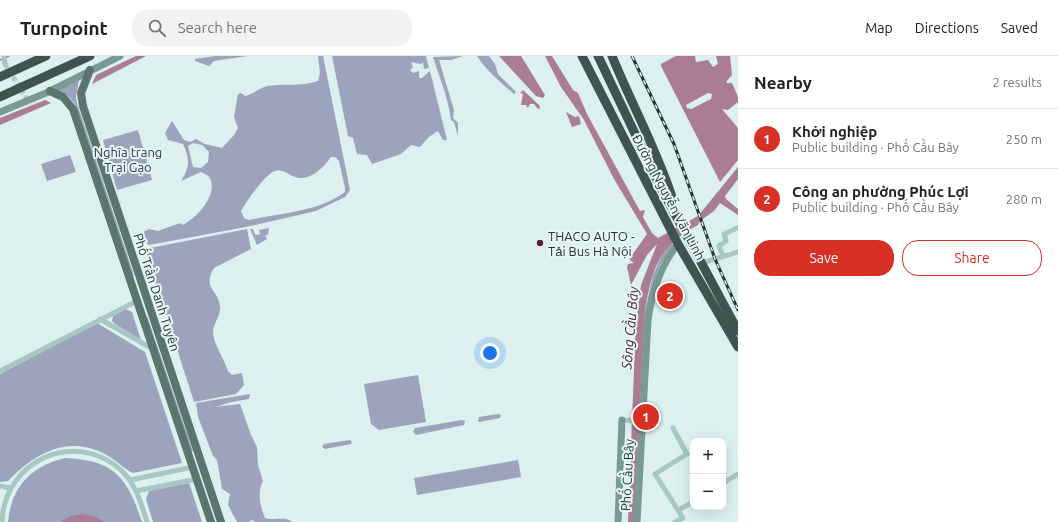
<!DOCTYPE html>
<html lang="en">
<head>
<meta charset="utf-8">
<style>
  :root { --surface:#fff; --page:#f2f2f2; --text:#202124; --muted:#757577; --line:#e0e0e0; --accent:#d93025 }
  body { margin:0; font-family:Ubuntu,sans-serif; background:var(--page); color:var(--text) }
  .controls { position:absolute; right:12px; bottom:12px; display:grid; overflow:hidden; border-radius:8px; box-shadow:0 4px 16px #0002 }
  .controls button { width:36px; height:36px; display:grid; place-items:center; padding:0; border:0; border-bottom:1px solid var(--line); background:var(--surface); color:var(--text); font:20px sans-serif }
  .you { position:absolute; left:490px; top:297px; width:14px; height:14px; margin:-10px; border:3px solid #fff; border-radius:50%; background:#1a73e8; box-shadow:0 0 0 6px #1a73e833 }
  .badge { display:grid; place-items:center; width:26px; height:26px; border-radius:50%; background:var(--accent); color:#fff; font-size:13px; font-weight:700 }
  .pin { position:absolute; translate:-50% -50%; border:2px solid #fff; box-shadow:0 1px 4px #0006 }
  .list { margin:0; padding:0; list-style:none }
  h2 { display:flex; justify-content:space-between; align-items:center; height:52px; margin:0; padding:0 16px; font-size:17px }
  h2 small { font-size:13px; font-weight:400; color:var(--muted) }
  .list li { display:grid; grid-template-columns:26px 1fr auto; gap:12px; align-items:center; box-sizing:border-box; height:60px; padding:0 16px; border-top:1px solid var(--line) }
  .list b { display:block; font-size:15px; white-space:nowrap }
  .list p { margin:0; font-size:13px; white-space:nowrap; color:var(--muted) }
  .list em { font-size:13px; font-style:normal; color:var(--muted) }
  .actions { display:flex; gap:8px; padding:12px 16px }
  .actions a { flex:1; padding:9px 0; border:1px solid var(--accent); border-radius:16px; text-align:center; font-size:14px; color:var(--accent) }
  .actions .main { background:var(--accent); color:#fff }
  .icon { flex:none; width:22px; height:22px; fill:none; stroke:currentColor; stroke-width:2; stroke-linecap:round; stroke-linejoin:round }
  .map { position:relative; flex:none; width:738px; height:466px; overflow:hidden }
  header { display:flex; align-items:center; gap:24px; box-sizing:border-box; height:56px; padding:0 20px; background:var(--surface); border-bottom:1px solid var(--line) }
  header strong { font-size:19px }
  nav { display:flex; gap:22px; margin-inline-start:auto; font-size:14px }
  .search { width:280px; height:36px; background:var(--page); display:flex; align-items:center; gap:10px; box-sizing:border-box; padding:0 14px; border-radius:16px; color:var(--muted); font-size:15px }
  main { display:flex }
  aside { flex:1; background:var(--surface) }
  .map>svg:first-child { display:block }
  .green { fill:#9ca4bd; fill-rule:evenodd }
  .water { fill:#aa7c95; fill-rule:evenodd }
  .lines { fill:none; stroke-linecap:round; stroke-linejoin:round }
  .stream { stroke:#aa7c95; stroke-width:1.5 }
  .street-tunnel { stroke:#b7cac9; stroke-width:5; stroke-dasharray:5 2.5; stroke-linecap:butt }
  .street { stroke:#a7c7c3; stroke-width:5 }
  .secondary { stroke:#799a93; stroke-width:7 }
  .primary { stroke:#59756e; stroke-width:8 }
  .highway { stroke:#3f544e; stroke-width:9 }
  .rail-casing { stroke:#273431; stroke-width:3 }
  .rail { stroke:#e6f8f7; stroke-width:1.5; stroke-dasharray:4.5; stroke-linecap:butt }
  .poi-dot { fill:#52203a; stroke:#e6f8f7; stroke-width:1.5 }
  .labels { text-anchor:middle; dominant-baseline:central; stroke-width:4; stroke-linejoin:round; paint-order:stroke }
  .park-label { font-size:13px; fill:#2d3450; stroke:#e6f8f7 }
  .street-label { font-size:13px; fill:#273431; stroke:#e6f8f7 }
  .poi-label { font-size:13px; fill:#273431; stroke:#e6f8f7; text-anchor:start }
  .water-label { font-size:14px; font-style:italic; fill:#52203a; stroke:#e6f8f7 }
</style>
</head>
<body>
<header>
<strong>Turnpoint</strong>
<div class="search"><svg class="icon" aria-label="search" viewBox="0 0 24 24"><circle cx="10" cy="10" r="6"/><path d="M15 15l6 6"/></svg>Search here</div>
<nav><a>Map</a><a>Directions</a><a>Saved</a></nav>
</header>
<main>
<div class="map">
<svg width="738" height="466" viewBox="0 0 738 466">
  <rect width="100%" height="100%" fill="#dbf0ef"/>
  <g class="green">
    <path d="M215,0H248L214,5L209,10L195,5V3Z"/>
    <path d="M318,0H323L350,134L345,141L316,155L246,171L149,189L146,187L143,176L149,173L158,175L180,167L182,169C196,164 220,137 209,121C208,119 203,117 201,116L181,125C190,111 190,103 183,88L168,84L165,77L172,65L184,84L190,86L196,83L205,88L222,92L234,79L238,72L234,61L238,38L241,37L245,40C254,38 260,31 268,30C285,27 300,31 318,25L320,17ZM193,87L202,89L209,96L208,106L201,112L193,111L188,90ZM331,101H335L339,105L345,132V136C318,156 281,157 249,164L244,162L241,155C246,146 266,117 275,115C284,113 287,118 295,121C310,126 324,111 331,101Z"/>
    <path d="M332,0H426L429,12L424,13L423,6L421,8L411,6L413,11L410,14L413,17L419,15V22H422L430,15L447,84H443L438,75L429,81L420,91L411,89L401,98L372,108L367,99L357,98L353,82L348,80Z"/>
    <path d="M463,0L451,4H439L454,54L453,62L458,67V80L454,66L451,64C448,41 440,23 433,1Z"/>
    <path d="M477,0H489L495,8L498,18L516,36L514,38C500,26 486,14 477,0Z"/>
    <path d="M79,24L76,41L77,47L134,219L133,220L75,48L68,40L56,34Z"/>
    <path d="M138,74L152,124L117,134L103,84Z"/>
    <path d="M70,99L76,116L47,125L41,108Z"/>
    <path d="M269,172L268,179H265L267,183L257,189L250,173H253L255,178L258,179L260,178L259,174Z"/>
    <path d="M247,173L251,193L214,212C202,232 218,234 220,250C221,260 213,267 213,277C213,286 225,305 228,315L232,319L242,317L244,329L236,338L194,346L145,193Z"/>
    <path d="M671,186L673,189L660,209L654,225L634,466L645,255L653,219L661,201Z"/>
    <path d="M125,253L132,256L141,284L115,268L112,265L113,260Z"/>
    <path d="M147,260L193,395L191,396L146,261Z"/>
    <path d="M97,267L145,296L182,407L133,417C125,414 114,402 103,397C66,379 34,398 8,425L0,426V318Z"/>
    <path d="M418,319L426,366L379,374L371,368L364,328Z"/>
    <path d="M250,338L249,343L232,346L215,351L240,348L251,379L257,391L258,409L263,425C257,436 260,450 265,462C274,465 286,460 292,466H255L253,464L248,466H237L228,449L230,438L222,433L217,404L213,400L198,361L196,347Z"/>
    <path d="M498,358L501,359L500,362L479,366L478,365L479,361Z"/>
    <path d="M462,364L465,365L464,369L416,379L413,376L415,372Z"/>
    <path d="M350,384L352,386L351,388L325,393L322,391L324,388Z"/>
    <path d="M65,402C114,404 127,421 142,466H8C11,431 31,410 65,402Z"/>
    <path d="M518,404L521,421L417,439L414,422Z"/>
    <path d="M189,427L202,466H153L146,443L149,435Z"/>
  </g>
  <g class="water">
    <path d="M136,0H146L92,28L96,19Z"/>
    <path d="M499,0H521L545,39L543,42L536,40Z"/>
    <path d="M545,0H552L573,34L578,37L587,58L640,155L645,154L643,161L652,177L658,182L698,160L738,111V123L725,140L726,143L738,153V159L720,147L714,155L700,165L698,169C658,190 652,213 645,255L634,466H628L636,264L641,229L657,188L647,199L631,229L627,211L628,208L634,207L630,204V202L647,178L614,123L584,64L561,31Z"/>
    <path d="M676,0H695L696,6L708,4L713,11L718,8L716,0H730L732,19L726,26L727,27H732L738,41V46L728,54L722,53L738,72V104L720,126L661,10V8ZM708,37L712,38L711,43L691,53L687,52L686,49Z"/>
    <path d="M523,34L539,49L540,52L538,53L534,48H530L528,52L526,49H521L523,38L520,37Z"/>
    <path d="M45,44L51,47L0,69V62Z"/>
    <path d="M566,56L575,61L579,60L581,68L572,71Z"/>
    <path d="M82,458L94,460L104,466H60L71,460Z"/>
  </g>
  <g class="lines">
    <path class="stream" d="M0,4L9,0"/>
    <path class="street-tunnel" d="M5,8L28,45"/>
    <g class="street">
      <path d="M4,0L5,8"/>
      <path d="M723,200L719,190L726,185L724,178L737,172"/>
      <path d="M702,207L738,196"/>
      <path d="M100,263L153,293"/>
      <path d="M0,315L137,245"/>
      <path d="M622,364L642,365"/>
      <path d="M673,372L687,398L655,418L678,454"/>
      <path d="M130,424L193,411"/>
      <path d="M723,427L738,418"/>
      <path d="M0,430L11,432"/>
      <path d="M136,435L197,423"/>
      <path d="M2,466C4,404 76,372 122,415C136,429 141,447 147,466"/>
      <path d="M675,466L683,462L678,454L693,446"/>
    </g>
    <g class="secondary">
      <path d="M0,56L46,37L120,0"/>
      <path d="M618,466L622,364"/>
      <path d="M637,466L648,264C652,236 660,210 678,188"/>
    </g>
    <g class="primary">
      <path d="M90,14L81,37L83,50L221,466"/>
      <path d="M50,35L63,41L73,53L211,466"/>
    </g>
    <g class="highway">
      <path d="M582,0L678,188L738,291"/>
      <path d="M598,0L660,130L738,275"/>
      <path d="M612,0C632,49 657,94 673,144"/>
      <path d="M0,21L46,0"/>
      <path d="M0,41L90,0"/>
    </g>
    <defs>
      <path id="rail" d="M632,0L674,88L715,203L738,254"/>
    </defs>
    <use href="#rail" class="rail-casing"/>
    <use href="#rail" class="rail"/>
  </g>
  <circle class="poi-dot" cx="540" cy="187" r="4"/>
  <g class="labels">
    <g class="park-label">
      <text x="128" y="96">Nghĩa trang<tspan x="128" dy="15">Trại Gạo</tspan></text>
    </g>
    <g class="street-label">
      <text transform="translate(669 141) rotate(62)">Đường Nguyễn Văn Linh</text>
      <text transform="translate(157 236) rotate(72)">Phố Trần Danh Tuyên</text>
      <text transform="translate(627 419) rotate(-87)">Phố Cầu Bây</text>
    </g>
    <g class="poi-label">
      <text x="548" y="180">THACO AUTO -<tspan x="548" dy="15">Tải Bus Hà Nội</tspan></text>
    </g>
    <g class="water-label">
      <text transform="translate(630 272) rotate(-85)">Sông Cầu Bây</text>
    </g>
  </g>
</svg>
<div class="controls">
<button>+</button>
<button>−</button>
</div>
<div class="you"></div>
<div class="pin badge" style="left:646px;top:361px">1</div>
<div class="pin badge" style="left:670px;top:240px">2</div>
</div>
<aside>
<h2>Nearby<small>2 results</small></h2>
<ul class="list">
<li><span class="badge">1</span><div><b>Khởi nghiệp</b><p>Public building · Phố Cầu Bây</p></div><em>250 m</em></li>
<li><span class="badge">2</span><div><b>Công an phường Phúc Lợi</b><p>Public building · Phố Cầu Bây</p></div><em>280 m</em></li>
</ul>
<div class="actions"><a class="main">Save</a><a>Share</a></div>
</aside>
</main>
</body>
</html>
